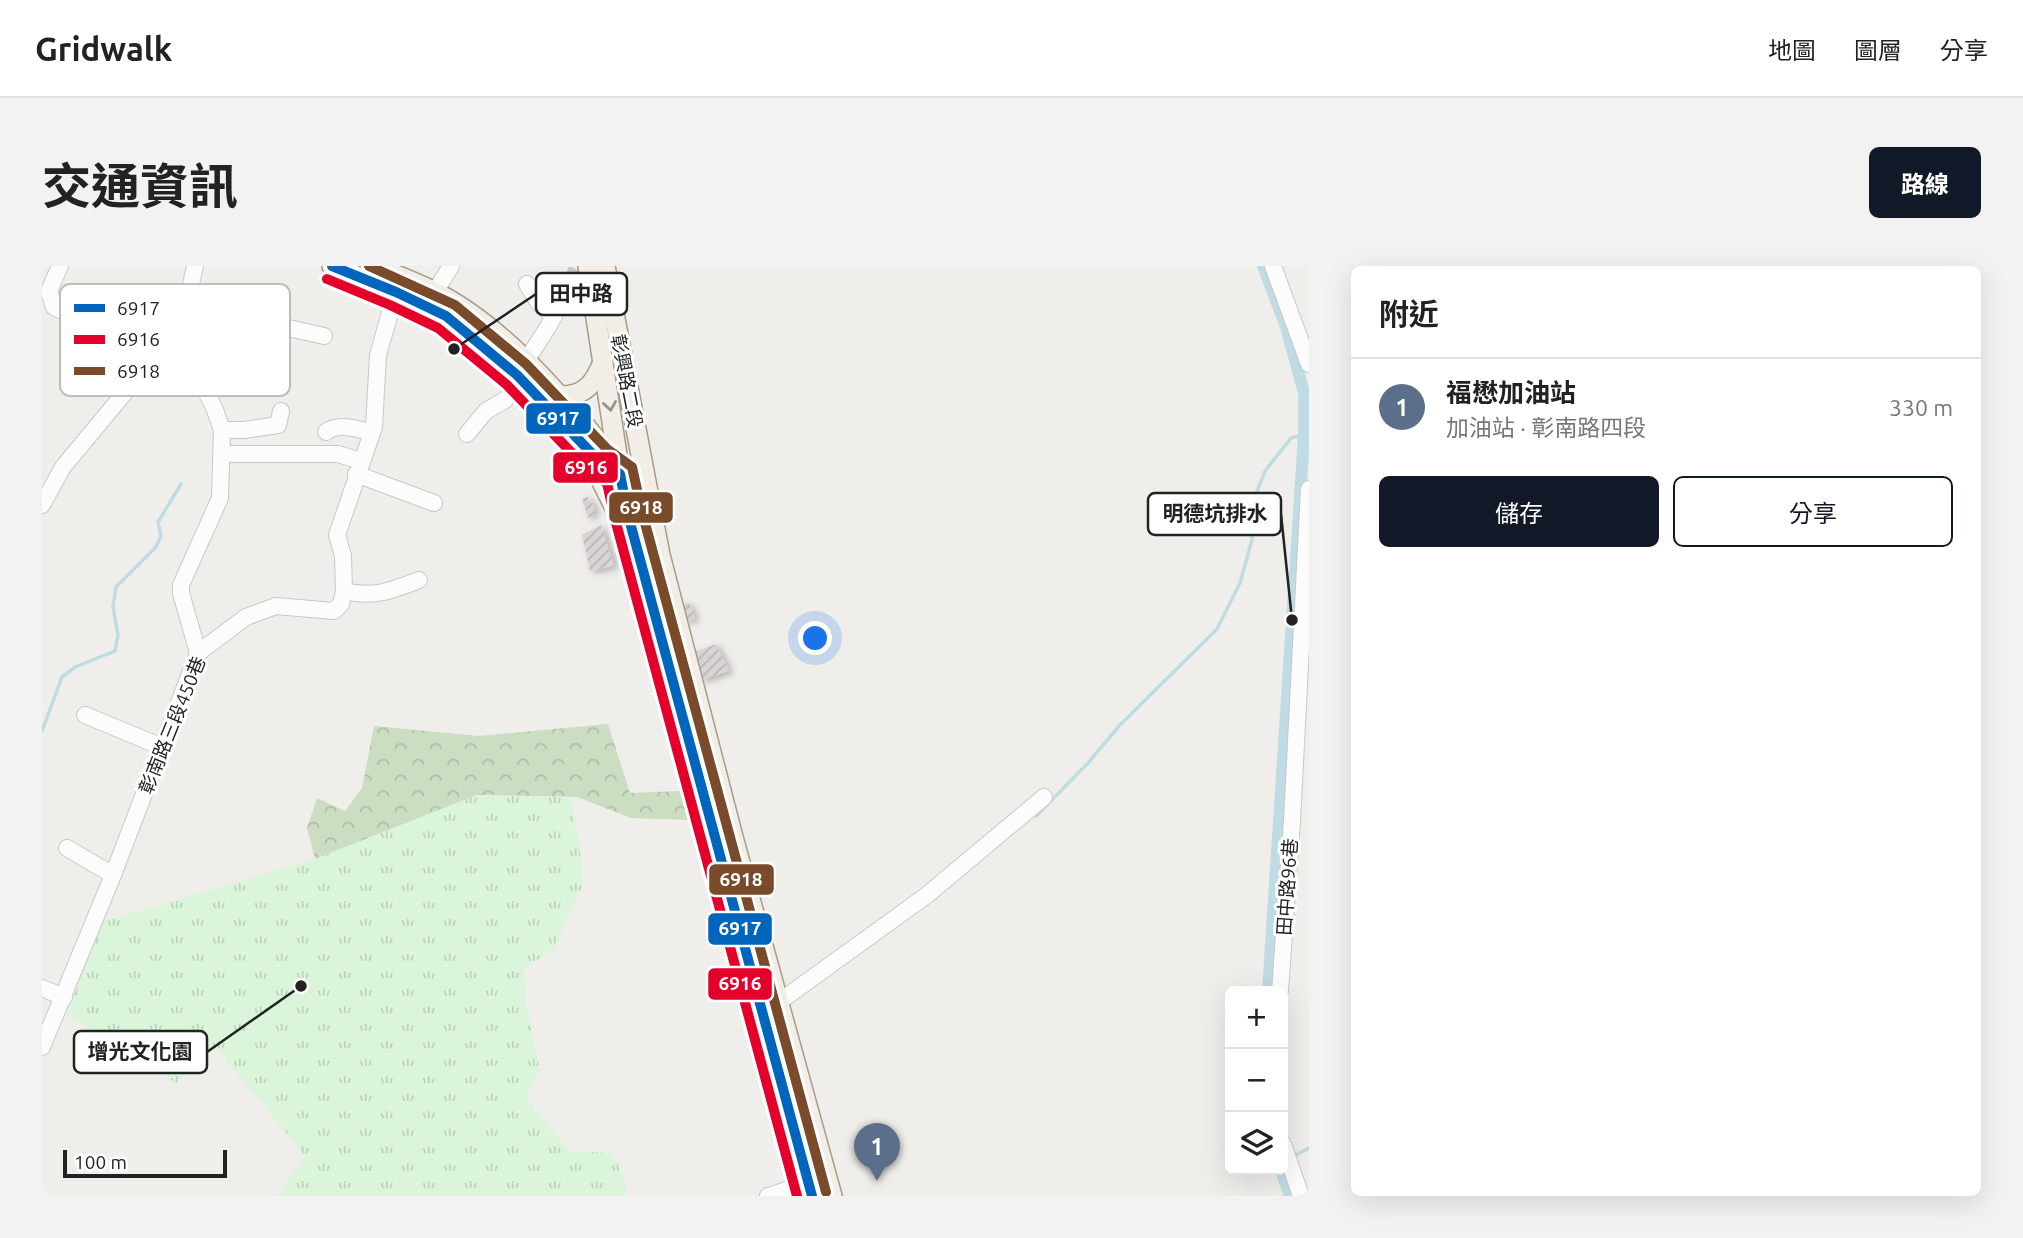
<!DOCTYPE html>
<html lang="zh-TW">
<head>
<meta charset="utf-8">
<style>
  :root { --surface:#fff; --page:#f2f2f2; --text:#222; --muted:#767676; --line:#e0e0e0; --accent:#111827 }
  body { margin:0; font-family:Ubuntu,"Noto Sans TC",sans-serif; background:var(--page); color:var(--text) }
  .controls { position:absolute; right:21px; bottom:21px; display:grid; overflow:hidden; border-radius:10px; box-shadow:0 7px 28px #0002 }
  .controls button { width:63px; height:63px; display:grid; place-items:center; padding:0; border:0; border-bottom:2px solid var(--line); background:var(--surface); color:var(--text); font:35px sans-serif }
  .scale { position:absolute; left:21px; bottom:18px; width:164px; box-sizing:border-box; padding-left:7px; border:4px solid #222; border-top:0; font-size:19px; line-height:24px; white-space:nowrap; color:#222; -webkit-text-stroke:5px #fff; paint-order:stroke }
  .you { position:absolute; left:774px; top:373px; width:24px; height:24px; margin:-18px; border:5px solid #fff; border-radius:50%; background:#1a73e8; box-shadow:0 0 0 10px #1a73e833 }
  .badge { display:grid; place-items:center; width:46px; height:46px; border-radius:50%; background:var(--accent); color:#fff; font-size:23px; font-weight:700 }
  .pin { position:absolute; translate:-50% -58px; filter:drop-shadow(0 2px 4px #0008) }
  .pin::after { content:''; position:absolute; top:37px; width:24px; height:21px; background:inherit; clip-path:polygon(0 0,100% 0,50% 100%) }
  .list { margin:0; padding:0; list-style:none }
  h2 { display:flex; justify-content:space-between; align-items:center; height:91px; margin:0; padding:0 28px; font-size:30px }
  h2 small { font-size:23px; font-weight:400; color:var(--muted) }
  .list li { display:grid; grid-template-columns:46px 1fr auto; gap:21px; align-items:center; box-sizing:border-box; height:98px; padding:0 28px; border-top:2px solid var(--line) }
  .list b { display:block; font-size:26px; white-space:nowrap }
  .list p { margin:0; font-size:23px; white-space:nowrap; color:var(--muted) }
  .list em { font-size:23px; font-style:normal; color:var(--muted) }
  .actions { display:flex; gap:14px; padding:21px 28px }
  .actions a { flex:1; padding:16px 0; border:2px solid var(--accent); border-radius:10px; text-align:center; font-size:24px; color:var(--accent) }
  .actions .main { background:var(--accent); color:#fff }
  .icon { flex:none; width:38px; height:38px; fill:none; stroke:currentColor; stroke-width:2; stroke-linecap:round; stroke-linejoin:round }
  .map { position:relative; flex:none; width:1267px; height:930px; overflow:hidden; border-radius:10px }
  header { display:flex; align-items:center; gap:42px; box-sizing:border-box; height:98px; padding:0 35px; background:var(--surface); border-bottom:2px solid var(--line) }
  header strong { font-size:33px }
  nav { display:flex; gap:38px; margin-inline-start:auto; font-size:24px }
  .intro { display:flex; align-items:center; justify-content:space-between; box-sizing:border-box; height:168px; padding:0 42px }
  h1 { margin:0; font-size:49px }
  .button { padding:18px 32px; border-radius:10px; background:var(--accent); color:#fff; font-size:24px; font-weight:700 }
  main { display:flex; gap:42px; padding:0 42px }
  aside { flex:1; background:var(--surface); border-radius:10px; box-shadow:0 7px 28px #0002 }
  .map>svg:first-child { display:block }
  .forest { fill:url(#forest-crowns) }
  .park { fill:url(#park-tufts) }
  .lines { fill:none; stroke-linecap:round; stroke-linejoin:round }
  .stream { stroke:#bfdbe3; stroke-width:3.5 }
  .canal { stroke:#bfdbe3; stroke-width:12 }
  .building { fill:url(#building-hatch); filter:url(#shadow) }
  .minor-tunnel { stroke:#c7c5c3; stroke-width:16; stroke-dasharray:16 8; stroke-linecap:butt }
  .minor-casing { stroke:#c9c8c7; stroke-width:18 }
  .major-casing { stroke:#a79c86; stroke-width:22 }
  .minor { stroke:#fdfcfc; stroke-width:16 }
  .major { stroke:#f3ede7; stroke-width:19 }
  .bus-1-casing { stroke:#fff; stroke-width:16 }
  .bus-2-casing { stroke:#fff; stroke-width:16 }
  .bus-3-casing { stroke:#fff; stroke-width:16 }
  .bus-1 { stroke:#0065bd; stroke-width:10 }
  .bus-2 { stroke:#e4002b; stroke-width:10 }
  .bus-3 { stroke:#7a4b2a; stroke-width:10 }
  .oneway { stroke:#95928e }
  .labels { text-anchor:middle; dominant-baseline:central; stroke-width:6; stroke-linejoin:round; paint-order:stroke }
  .street-label { font-size:19px; fill:#222; stroke:#fff }
  .key { fill:#fff; stroke:#bdbdbd; stroke-width:2 }
  .key-label { font-size:19px; fill:#222 }
  .leader { fill:none; stroke:#222; stroke-width:2.5 }
  .callout-dot { fill:#222; stroke:#fff; stroke-width:2.5 }
  .callout { fill:#fff; stroke:#222; stroke-width:2.5 }
  .callout-label { font-size:21px; text-anchor:middle; font-weight:bold; fill:#222 }
  .line-badge { stroke:#fff; stroke-width:2.5 }
  .badge-label { font-size:19px; text-anchor:middle; font-weight:bold; fill:#fff }
</style>
</head>
<body>
<header>
<strong>Gridwalk</strong>
<nav><a>地圖</a><a>圖層</a><a>分享</a></nav>
</header>
<div class="intro"><h1>交通資訊</h1><a class="button">路線</a></div>
<main>
<div class="map">
<svg width="1267" height="930" viewBox="0 0 1267 930">
  <defs>
    <pattern id="forest-crowns" width="20" height="18" patternUnits="userSpaceOnUse" patternTransform="scale(1.75)"><rect width="20" height="18" fill="#cbdec1"/><path d="M2 6a3 3 0 1 1 6 0M12 15a3 3 0 1 1 6 0" fill="none" stroke="#aebea6"/></pattern>
    <pattern id="park-tufts" width="24" height="20" patternUnits="userSpaceOnUse" patternTransform="scale(1.75)"><rect width="24" height="20" fill="#daf5da"/><path d="M3 7l-1-3M5 7V3M7 7l1-3M15 17l-1-3M17 17v-4M19 17l1-3" fill="none" stroke="#bbd2bb"/></pattern>
    <pattern id="building-hatch" width="6" height="6" patternUnits="userSpaceOnUse" patternTransform="scale(1.75)"><rect width="6" height="6" fill="#d7d4d2"/><path d="M-1 1l2-2M0 6l6-6M5 7l2-2" fill="none" stroke="#b8b6b4"/></pattern>
    <filter id="shadow"><feDropShadow dx="4" dy="2.5" stdDeviation="3.5" flood-color="#0004"/></filter>
  </defs>
  <rect width="100%" height="100%" fill="#f0eeeb"/>
  <path class="forest" d="M566,458L588,527L638,525L646,554L589,552L535,531L435,529L273,593L265,562L275,532L303,545L320,522L332,460L437,470Z"/>
  <path class="park" d="M435,529L528,531L538,582L541,618L512,683L482,702L484,738L498,804L484,832L527,885L570,887L585,918L583,930H234L263,890L174,782L134,817L24,749L60,656L273,593Z"/>
  <g class="lines">
    <g class="stream">
      <path d="M0,465L20,411L33,401L73,385L76,369L71,341L74,321L114,281L119,270L116,256L139,218"/>
      <path d="M994,550L1046,497L1078,459L1175,363L1198,317L1210,274L1209,240L1223,205L1249,172L1262,169"/>
      <path d="M1252,890L1267,882"/>
    </g>
    <g class="canal">
      <path d="M1221,0L1244,61L1262,127V169L1226,725"/>
      <path d="M1239,904L1248,930"/>
    </g>
  </g>
  <g class="building">
    <path d="M546,231L553,243L551,249L546,252L540,232Z"/>
    <path d="M559,259L572,300L548,305L540,269Z"/>
    <path d="M647,337L653,352L643,356L638,339Z"/>
    <path d="M674,378L687,405L659,414L652,386Z"/>
  </g>
  <g class="lines">
    <path class="minor-tunnel" d="M528,18L536,0"/>
    <defs>
      <g id="minor">
        <path d="M18,0L7,25L12,41L66,67L108,98"/>
        <path d="M1231,0L1267,98"/>
        <path d="M485,18L496,36L512,51"/>
        <path d="M393,26L409,0"/>
        <path d="M143,45L198,51L282,70"/>
        <path d="M135,64L173,144L180,164L178,232L139,319V327L156,387"/>
        <path d="M180,164H202L236,159L239,145"/>
        <path d="M284,166C296,156 316,164 330,166"/>
        <path d="M425,168L444,145L463,134L472,123L475,109L506,61L528,18"/>
        <path d="M180,188H296L319,195"/>
        <path d="M314,208L392,237"/>
        <path d="M0,239L21,201L135,64L143,45L153,0"/>
        <path d="M302,325C331,332 349,325 377,314"/>
        <path d="M43,449L120,481"/>
        <path d="M25,582L71,609"/>
        <path d="M0,722L22,731"/>
        <path d="M1238,725L1250,555L1267,223"/>
        <path d="M737,736L885,629L1002,531"/>
        <path d="M0,781L71,609L156,387L204,351L234,340L292,345L299,338L302,325L301,290L295,269L332,161L336,89L354,26"/>
        <path d="M1241,878L1259,930"/>
        <path d="M726,930C743,926 759,916 776,914"/>
      </g>
      <g id="major">
        <path d="M290,0L354,26L404,50L475,109L556,194L578,208"/>
        <path d="M332,0C352,8 372,16 391,25C458,58 517,127 563,184L570,186"/>
        <path d="M546,0L578,208L586,249L600,296L674,577L770,930"/>
        <path d="M563,0L618,289L691,571L790,930"/>
        <path d="M519,130C543,130 553,117 561,96"/>
        <path d="M547,190L579,254"/>
      </g>
    </defs>
    <use href="#minor" class="minor-casing"/>
    <use href="#major" class="major-casing"/>
    <use href="#minor" class="minor"/>
    <use href="#major" class="major"/>
    <defs>
      <path id="bus-1" d="M290,0L354,26L404,50L475,109L556,194L578,208L586,249L770,930"/>
      <path id="bus-2" d="M285,13L348,39L396,62L465,119L546,204L565,217L573,253L755,930"/>
      <path id="bus-3" d="M327,0L413,39L484,98L565,183L590,201L600,246L784,926"/>
    </defs>
    <use href="#bus-1" class="bus-1-casing"/>
    <use href="#bus-2" class="bus-2-casing"/>
    <use href="#bus-3" class="bus-3-casing"/>
    <use href="#bus-1" class="bus-1"/>
    <use href="#bus-2" class="bus-2"/>
    <use href="#bus-3" class="bus-3"/>
  </g>
  <defs><path id="oneway-chevron" d="M-2-3.5L2.5 0L-2 3.5" fill="none" stroke-width="1.6" stroke-linecap="round" stroke-linejoin="round" transform="scale(1.75)"/></defs>
  <use class="oneway" href="#oneway-chevron" transform="translate(568 140) rotate(81)"/>
  <g class="labels">
    <g class="street-label">
      <text transform="translate(585 115) rotate(79)">彰興路二段</text>
      <text transform="translate(130 459) rotate(-68)">彰南路三段450巷</text>
      <text transform="translate(1245 621) rotate(-86)">田中路96巷</text>
    </g>
  </g>
  <rect x="18" y="18" width="230" height="112" rx="10" class="key"/>
  <rect x="32" y="38" width="31" height="8" fill="#0065bd"/>
  <rect x="32" y="69" width="31" height="9" fill="#e4002b"/>
  <rect x="32" y="101" width="31" height="8" fill="#7a4b2a"/>
  <g class="key-label">
    <text x="75" y="49">6917</text>
    <text x="75" y="80">6916</text>
    <text x="75" y="112">6918</text>
  </g>
  <path class="leader" d="M412 83L494 28M1250 354L1239 248M259 720L165 786"/>
  <g class="callout-dot">
    <circle cx="412" cy="83" r="7"/>
    <circle cx="1250" cy="354" r="7"/>
    <circle cx="259" cy="720" r="7"/>
  </g>
  <g class="callout">
    <rect x="494" y="7" width="91" height="42" rx="7"/>
    <rect x="1106" y="227" width="133" height="42" rx="7"/>
    <rect x="32" y="765" width="133" height="42" rx="7"/>
  </g>
  <g class="callout-label">
    <text x="539" y="35">田中路</text>
    <text x="1173" y="255">明德坑排水</text>
    <text x="98" y="793">增光文化園</text>
  </g>
  <g class="line-badge">
    <rect x="483" y="136" width="67" height="33" rx="7" fill="#0065bd"/>
    <rect x="510" y="185" width="67" height="33" rx="7" fill="#e4002b"/>
    <rect x="566" y="225" width="66" height="33" rx="7" fill="#7a4b2a"/>
    <rect x="666" y="597" width="67" height="33" rx="7" fill="#7a4b2a"/>
    <rect x="665" y="646" width="66" height="34" rx="7" fill="#0065bd"/>
    <rect x="665" y="701" width="66" height="34" rx="7" fill="#e4002b"/>
  </g>
  <g class="badge-label">
    <text x="516" y="159">6917</text>
    <text x="544" y="208">6916</text>
    <text x="599" y="248">6918</text>
    <text x="699" y="620">6918</text>
    <text x="698" y="669">6917</text>
    <text x="698" y="724">6916</text>
  </g>
</svg>
<div class="controls">
<button>+</button>
<button>−</button>
<button><svg class="icon" aria-label="layers" viewBox="0 0 24 24"><path d="M12 4l9 5-9 5-9-5zM3 14l9 5 9-5"/></svg></button>
</div>
<div class="scale">100 m</div>
<div class="you"></div>
<div class="pin badge" style="left:835px;top:915px;background:#5c6f8a">1</div>
</div>
<aside>
<h2>附近<small></small></h2>
<ul class="list">
<li><span class="badge" style="background:#5c6f8a">1</span><div><b>福懋加油站</b><p>加油站 · 彰南路四段</p></div><em>330 m</em></li>
</ul>
<div class="actions"><a class="main">儲存</a><a>分享</a></div>
</aside>
</main>
</body>
</html>
